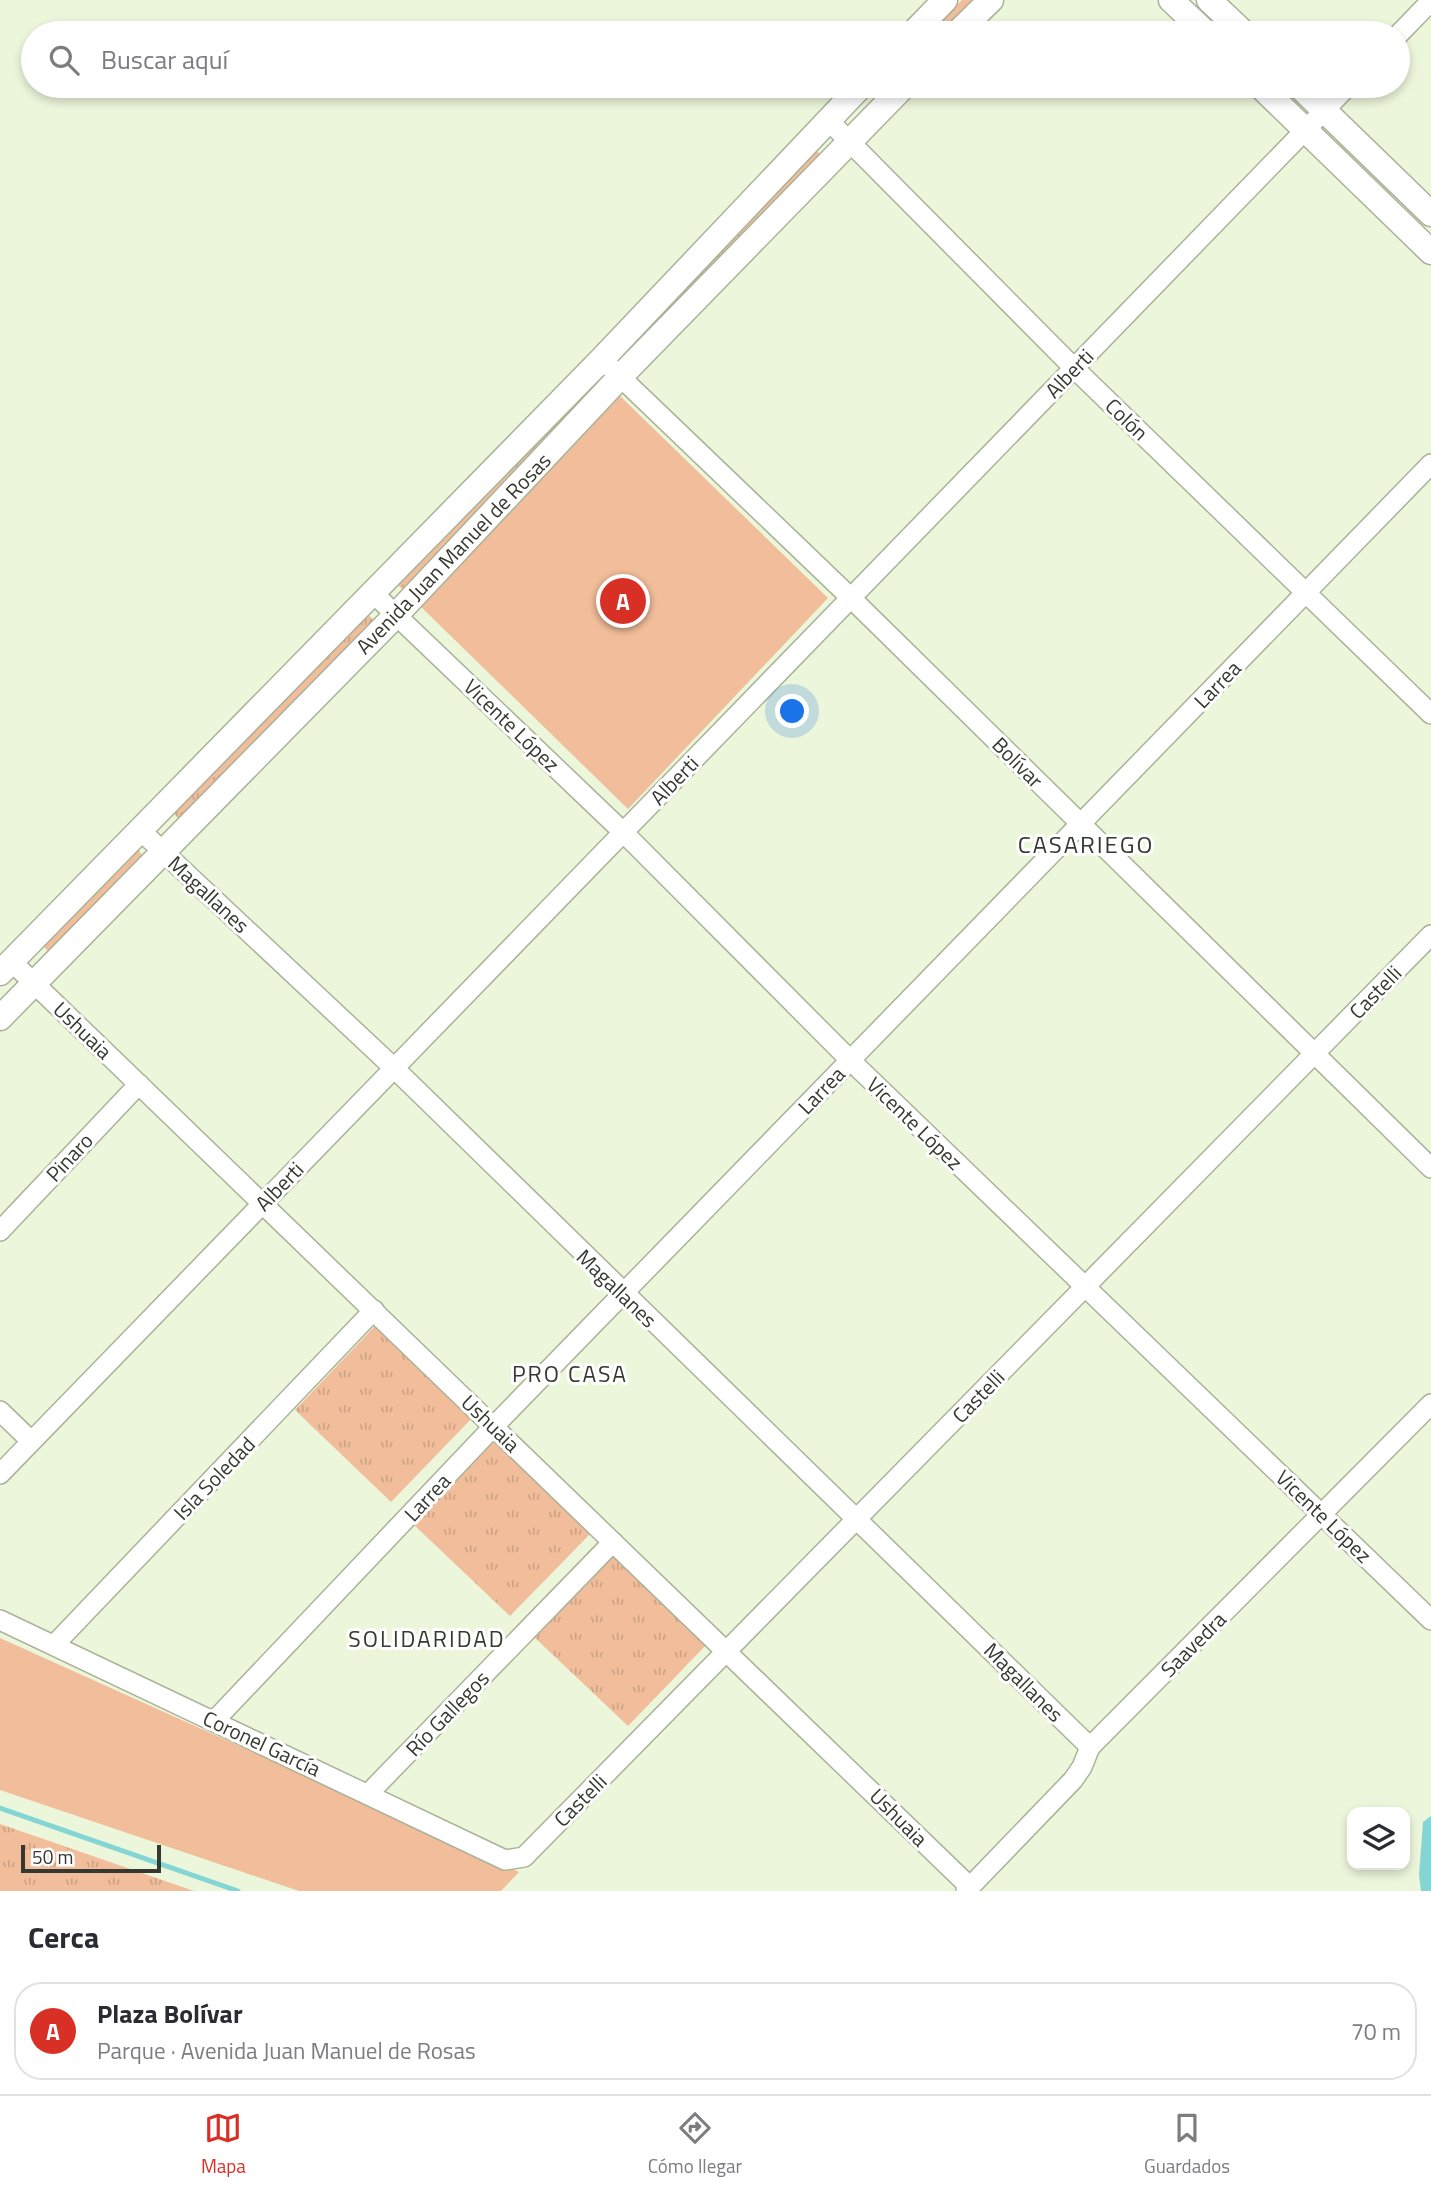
<!DOCTYPE html>
<html lang="es">
<head>
<meta charset="utf-8">
<style>
  :root { --surface:#fff; --page:#f7f7f7; --text:#2b2b33; --muted:#7c7c81; --line:#e1e1e2; --accent:#d93025 }
  body { margin:0; font-family:"Titillium Web",sans-serif; background:var(--page); color:var(--text) }
  .controls { position:absolute; right:21px; bottom:21px; display:grid; overflow:hidden; border-radius:14px; box-shadow:0 4px 10px #0003 }
  .controls button { width:63px; height:63px; display:grid; place-items:center; padding:0; border:0; border-bottom:2px solid var(--line); background:var(--surface); color:var(--text); font:35px sans-serif }
  .scale { position:absolute; left:21px; bottom:18px; width:140px; box-sizing:border-box; padding-left:7px; border:4px solid #35392f; border-top:0; font-size:19px; line-height:24px; white-space:nowrap; color:#35392f; -webkit-text-stroke:5px #fff; paint-order:stroke }
  .you { position:absolute; left:793px; top:712px; width:24px; height:24px; margin:-18px; border:5px solid #fff; border-radius:50%; background:#1a73e8; box-shadow:0 0 0 10px #1a73e833 }
  .badge { display:grid; place-items:center; width:46px; height:46px; border-radius:50%; background:var(--accent); color:#fff; font-size:23px; font-weight:700 }
  .pin { position:absolute; translate:-50% -50%; border:4px solid #fff; box-shadow:0 2px 7px #0006 }
  .list { margin:0; padding:0; list-style:none }
  h2 { display:flex; justify-content:space-between; align-items:center; height:91px; margin:0; padding:0 28px; font-size:30px }
  h2 small { font-size:23px; font-weight:400; color:var(--muted) }
  .list li { display:grid; grid-template-columns:46px 1fr auto; gap:21px; align-items:center; box-sizing:border-box; height:98px; margin:0 14px 14px; padding:0 14px; border:2px solid var(--line); border-radius:28px }
  .list b { display:block; font-size:26px; white-space:nowrap }
  .list p { margin:0; font-size:23px; white-space:nowrap; color:var(--muted) }
  .list em { font-size:23px; font-style:normal; color:var(--muted) }
  .icon { flex:none; width:38px; height:38px; fill:none; stroke:currentColor; stroke-width:2; stroke-linecap:round; stroke-linejoin:round }
  .map { position:relative; flex:none; width:1431px; height:1891px; overflow:hidden }
  .search { position:absolute; background:var(--surface); box-shadow:0 4px 10px #0003; left:21px; right:21px; top:21px; height:77px; display:flex; align-items:center; gap:18px; box-sizing:border-box; padding:0 24px; border-radius:38px; color:var(--muted); font-size:26px }
  .sheet { height:203px; background:var(--surface) }
  nav { display:flex; justify-content:space-around; align-items:center; box-sizing:border-box; height:98px; border-top:2px solid var(--line); background:var(--surface); font-size:19px; color:var(--muted) }
  nav a { display:grid; justify-items:center; gap:4px }
  nav .on { color:var(--accent) }
  .map>svg:first-child { display:block }
  .grass { fill:url(#grass-tufts) }
  .park { fill:#f1bd9a }
  .water { fill:#83d6d3 }
  .lines { fill:none; stroke-linecap:round; stroke-linejoin:round }
  .stream { stroke:#83d6d3; stroke-width:5 }
  .minor-casing { stroke:#aab399; stroke-width:22 }
  .tertiary-casing { stroke:#aab399; stroke-width:27 }
  .minor { stroke:#fff; stroke-width:19 }
  .tertiary { stroke:#fff; stroke-width:24 }
  .labels { text-anchor:middle; dominant-baseline:central; stroke-width:6; stroke-linejoin:round; paint-order:stroke }
  .street-label { font-size:21px; fill:#35392f; stroke:#fff }
  .neighbourhood-label { font-size:23px; letter-spacing:2px; fill:#35392f; stroke:#fff }
  .quarter-label { font-size:24px; letter-spacing:2px; fill:#35392f; stroke:#fff }
</style>
</head>
<body>
<div class="map">
<svg width="1431" height="1891" viewBox="0 0 1431 1891">
  <defs>
    <pattern id="grass-tufts" width="24" height="20" patternUnits="userSpaceOnUse" patternTransform="scale(1.75)"><rect width="24" height="20" fill="#f1bd9a"/><path d="M3 7l-1-3M5 7V3M7 7l1-3M15 17l-1-3M17 17v-4M19 17l1-3" fill="none" stroke="#cfa385"/></pattern>
  </defs>
  <rect width="100%" height="100%" fill="#ecf6db"/>
  <g class="grass">
    <path d="M962,0H978L946,33H930Z"/>
    <path d="M816,150L824,158L630,357L621,349Z"/>
    <path d="M589,382L597,390L402,589L394,581Z"/>
    <path d="M366,613L375,621L180,820L172,812Z"/>
    <path d="M136,848L144,857L50,953L42,945Z"/>
    <path d="M375,1326L472,1418L391,1502L295,1410Z"/>
    <path d="M494,1441L591,1533L510,1616L414,1525Z"/>
    <path d="M612,1550L709,1642L628,1726L531,1634Z"/>
    <path d="M0,1824L194,1891H0Z"/>
  </g>
  <g class="park">
    <path d="M619,395L828,598L628,809L418,604Z"/>
    <path d="M0,1638L519,1872L501,1891H299L0,1790Z"/>
  </g>
  <path class="water" d="M1431,1816V1891H1421L1419,1875L1423,1822Z"/>
  <g class="lines">
    <path class="stream" d="M0,1808L238,1891"/>
    <defs>
      <g id="minor">
        <path d="M1398,35L1431,1"/>
        <path d="M828,120L1074,368L1431,714"/>
        <path d="M610,367L851,598L1431,1168"/>
        <path d="M374,594L623,832L850,1060L1431,1620"/>
        <path d="M141,831L394,1068L1090,1747"/>
        <path d="M11,961L970,1887"/>
        <path d="M0,1231L139,1084"/>
        <path d="M0,1411L31,1441"/>
        <path d="M0,1474L1348,86"/>
        <path d="M0,1620L505,1860L524,1857L1431,935"/>
        <path d="M54,1645L374,1310"/>
        <path d="M215,1720L494,1426L1431,464"/>
        <path d="M369,1793L613,1542"/>
        <path d="M966,1891L1073,1780L1082,1767L1090,1747L1431,1404"/>
      </g>
      <g id="tertiary">
        <path d="M1171,0L1206,33"/>
        <path d="M1209,0L1244,33"/>
        <path d="M913,33L945,0"/>
        <path d="M957,33L991,0"/>
        <path d="M1260,86L1431,252"/>
        <path d="M1299,86L1431,214"/>
        <path d="M0,973L602,359L861,86"/>
        <path d="M0,1018L396,615L619,378L904,86"/>
      </g>
    </defs>
    <use href="#minor" class="minor-casing"/>
    <use href="#tertiary" class="tertiary-casing"/>
    <use href="#minor" class="minor"/>
    <use href="#tertiary" class="tertiary"/>
  </g>
  <g class="labels">
    <g class="street-label">
      <text transform="translate(1069 373) rotate(-46)">Alberti</text>
      <text transform="translate(1127 419) rotate(44)">Colón</text>
      <text transform="translate(453 553) rotate(-46)">Avenida Juan Manuel de Rosas</text>
      <text transform="translate(1217 684) rotate(-46)">Larrea</text>
      <text transform="translate(512 725) rotate(44)">Vicente López</text>
      <text transform="translate(1018 762) rotate(45)">Bolívar</text>
      <text transform="translate(674 780) rotate(-46)">Alberti</text>
      <text transform="translate(209 894) rotate(43)">Magallanes</text>
      <text transform="translate(1375 992) rotate(-46)">Castelli</text>
      <text transform="translate(83 1030) rotate(44)">Ushuaia</text>
      <text transform="translate(821 1090) rotate(-46)">Larrea</text>
      <text transform="translate(915 1123) rotate(44)">Vicente López</text>
      <text transform="translate(69 1157) rotate(-47)">Pinaro</text>
      <text transform="translate(279 1186) rotate(-46)">Alberti</text>
      <text transform="translate(617 1288) rotate(44)">Magallanes</text>
      <text transform="translate(978 1396) rotate(-46)">Castelli</text>
      <text transform="translate(491 1423) rotate(44)">Ushuaia</text>
      <text transform="translate(214 1478) rotate(-46)">Isla Soledad</text>
      <text transform="translate(427 1497) rotate(-47)">Larrea</text>
      <text transform="translate(1324 1516) rotate(44)">Vicente López</text>
      <text transform="translate(1193 1644) rotate(-45)">Saavedra</text>
      <text transform="translate(1024 1682) rotate(45)">Magallanes</text>
      <text transform="translate(447 1713) rotate(-46)">Río Gallegos</text>
      <text transform="translate(262 1743) rotate(25)">Coronel García</text>
      <text transform="translate(580 1800) rotate(-45)">Castelli</text>
      <text transform="translate(899 1817) rotate(45)">Ushuaia</text>
    </g>
    <g class="neighbourhood-label">
      <text x="570" y="1373">PRO CASA</text>
      <text x="427" y="1638">SOLIDARIDAD</text>
    </g>
    <g class="quarter-label">
      <text x="1086" y="844">CASARIEGO</text>
    </g>
  </g>
</svg>
<div class="controls">
<button><svg class="icon" aria-label="layers" viewBox="0 0 24 24"><path d="M12 4l9 5-9 5-9-5zM3 14l9 5 9-5"/></svg></button>
</div>
<div class="scale">50 m</div>
<div class="you"></div>
<div class="pin badge" style="left:623px;top:601px">A</div>
<div class="search"><svg class="icon" aria-label="search" viewBox="0 0 24 24"><circle cx="10" cy="10" r="6"/><path d="M15 15l6 6"/></svg>Buscar aquí</div>
</div>
<section class="sheet">
<h2>Cerca<small></small></h2>
<ul class="list">
<li><span class="badge">A</span><div><b>Plaza Bolívar</b><p>Parque · Avenida Juan Manuel de Rosas</p></div><em>70 m</em></li>
</ul>
</section>
<nav>
<a class="on"><svg class="icon" aria-label="map" viewBox="0 0 24 24"><path d="M3 6l6-2 6 2 6-2v14l-6 2-6-2-6 2zM9 4v14M15 6v14"/></svg>Mapa</a>
<a><svg class="icon" aria-label="directions" viewBox="0 0 24 24"><path d="M12 3l9 9-9 9-9-9zM9 14v-3h6M13 9l2 2-2 2"/></svg>Cómo llegar</a>
<a><svg class="icon" aria-label="saved" viewBox="0 0 24 24"><path d="M7 4h10v16l-5-4-5 4z"/></svg>Guardados</a>
</nav>
</body>
</html>
